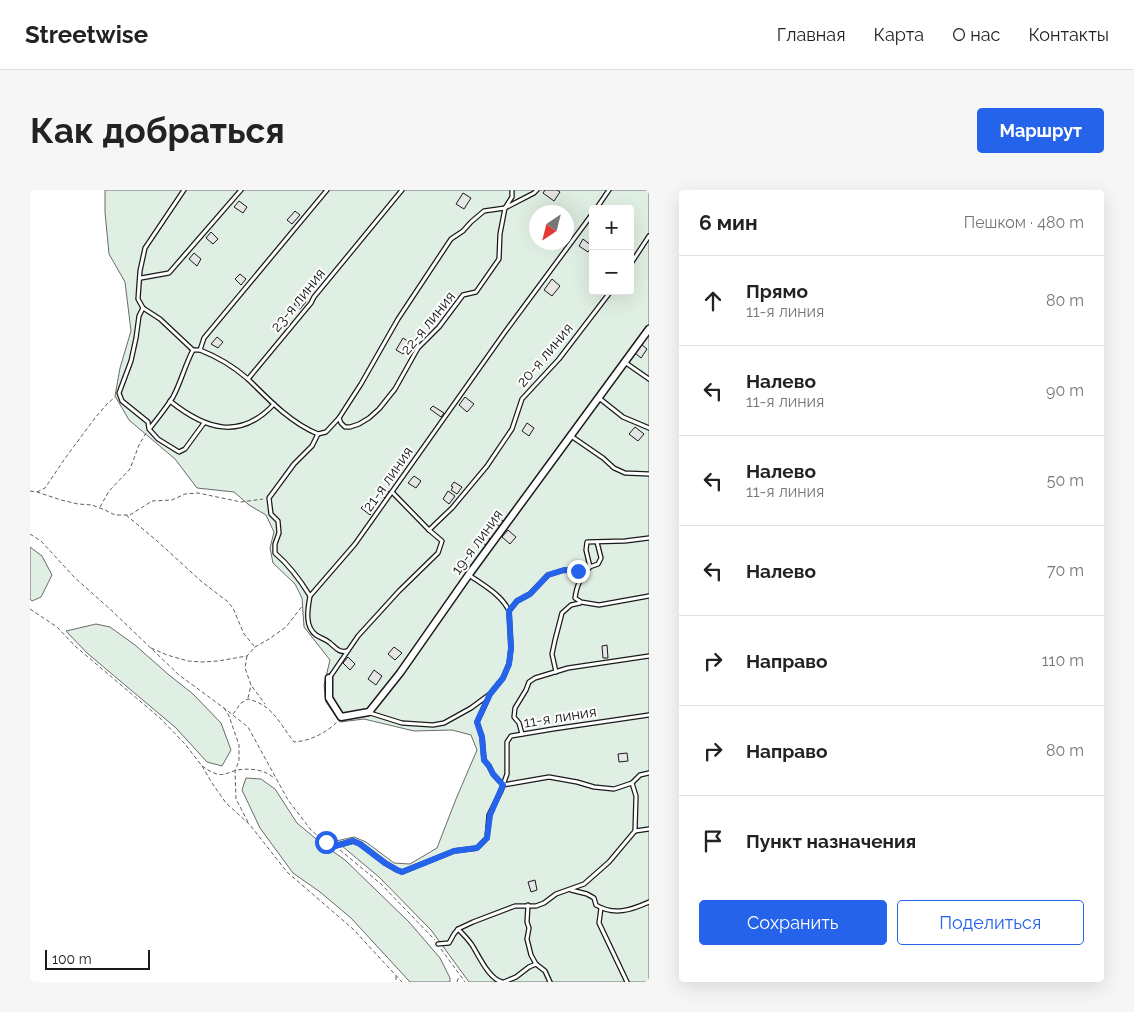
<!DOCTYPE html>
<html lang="ru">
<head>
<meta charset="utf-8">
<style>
  :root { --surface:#fff; --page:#f6f6f6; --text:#222; --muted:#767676; --line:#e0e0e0; --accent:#2563eb }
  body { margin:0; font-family:Raleway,sans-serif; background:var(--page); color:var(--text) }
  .controls { position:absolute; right:15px; top:15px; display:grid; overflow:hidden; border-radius:5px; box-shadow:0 5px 20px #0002 }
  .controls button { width:45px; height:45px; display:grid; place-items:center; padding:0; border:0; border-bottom:1px solid var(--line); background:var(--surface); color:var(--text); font:25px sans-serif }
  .compass { position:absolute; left:499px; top:15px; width:45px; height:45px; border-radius:50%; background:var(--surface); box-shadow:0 5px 20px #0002; rotate:215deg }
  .scale { position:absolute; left:15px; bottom:12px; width:105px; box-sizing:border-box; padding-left:5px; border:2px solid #1a1a1a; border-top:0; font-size:14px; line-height:18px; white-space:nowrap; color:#1a1a1a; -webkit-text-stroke:4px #fff; paint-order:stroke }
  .stop { position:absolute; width:15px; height:15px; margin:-11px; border:4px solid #2563eb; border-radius:50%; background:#fff }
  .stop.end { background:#2563eb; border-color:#fff; box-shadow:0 1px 5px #0008 }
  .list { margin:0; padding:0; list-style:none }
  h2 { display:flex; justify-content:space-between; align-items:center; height:65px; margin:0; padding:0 20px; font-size:21px }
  h2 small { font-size:16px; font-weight:400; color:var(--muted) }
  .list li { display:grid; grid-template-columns:32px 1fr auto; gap:15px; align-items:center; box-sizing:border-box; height:90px; padding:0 20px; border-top:1px solid var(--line) }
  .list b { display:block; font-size:19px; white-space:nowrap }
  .list p { margin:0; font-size:16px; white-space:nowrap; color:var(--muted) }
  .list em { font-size:16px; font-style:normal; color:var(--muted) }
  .actions { display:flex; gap:10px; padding:15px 20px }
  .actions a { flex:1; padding:11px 0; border:1px solid var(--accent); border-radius:5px; text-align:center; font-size:18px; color:var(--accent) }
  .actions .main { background:var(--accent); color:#fff }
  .icon { flex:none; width:28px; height:28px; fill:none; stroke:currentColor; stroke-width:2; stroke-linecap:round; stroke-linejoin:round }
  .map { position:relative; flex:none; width:619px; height:792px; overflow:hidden; border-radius:5px }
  header { display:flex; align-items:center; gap:30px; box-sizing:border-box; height:70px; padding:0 25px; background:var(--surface); border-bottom:1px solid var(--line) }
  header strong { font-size:24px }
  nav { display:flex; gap:28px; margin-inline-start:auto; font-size:18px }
  .intro { display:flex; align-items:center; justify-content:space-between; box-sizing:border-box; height:120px; padding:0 30px }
  h1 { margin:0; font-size:35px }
  .button { padding:12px 22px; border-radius:5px; background:var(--accent); color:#fff; font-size:18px; font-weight:700 }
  main { display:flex; gap:30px; padding:0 30px }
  aside { flex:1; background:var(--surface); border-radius:5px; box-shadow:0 5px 20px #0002 }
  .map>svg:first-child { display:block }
  .green { fill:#e0efe3; stroke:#6a6a6a; fill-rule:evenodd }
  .building { fill:#e6e6e6; stroke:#1a1a1a }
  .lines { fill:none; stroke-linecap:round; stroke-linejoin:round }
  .service-casing { stroke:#1a1a1a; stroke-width:5.5 }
  .minor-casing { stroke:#1a1a1a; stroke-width:9 }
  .path { stroke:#5f5f5f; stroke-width:1; stroke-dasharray:4 2.5; stroke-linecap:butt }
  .service { stroke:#fff; stroke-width:3 }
  .minor { stroke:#fff; stroke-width:6 }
  .route { stroke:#2563eb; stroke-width:6 }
  .labels { text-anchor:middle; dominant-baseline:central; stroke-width:4; stroke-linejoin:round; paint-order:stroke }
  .street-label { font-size:15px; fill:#1a1a1a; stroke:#fff }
</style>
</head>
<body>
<header>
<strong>Streetwise</strong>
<nav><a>Главная</a><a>Карта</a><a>О нас</a><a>Контакты</a></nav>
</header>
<div class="intro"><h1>Как добраться</h1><a class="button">Маршрут</a></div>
<main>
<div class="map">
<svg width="619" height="792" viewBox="0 0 619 792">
  <rect width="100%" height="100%" fill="#fff"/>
  <g class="green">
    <path d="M75,0H619V792H439L401,740L349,687L306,651L324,647L336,652L364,673L380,674L407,658L426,609L447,560L441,545L422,540L384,541L334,529L310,532L296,512L294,495L300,470L274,437L272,408L265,394L243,373L240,358L244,342L236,325L219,315L204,302L167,298L145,269L99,230L85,206L90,178L101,141L95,92L79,64L75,22ZM563,19H600V101H563ZM507,22H536V52H507Z"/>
    <path d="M0,357L12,366L22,385L11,407L2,411L0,409Z"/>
    <path d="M66,434L80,437L105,455L139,485L163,504L191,533L201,560L192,576L177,572L146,538L57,463L36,441Z"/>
    <path d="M216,588L231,589L245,599L267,633L291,653L315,670L379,732L410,768L420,788V792H380L321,728L290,702L263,683L230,638L212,600Z"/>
  </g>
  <g class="building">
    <path d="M515,0H527L530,2L524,11L513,3Z"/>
    <path d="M433,3L441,8L434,19L426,14Z"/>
    <path d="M209,11L217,17L213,23L204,17Z"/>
    <path d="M265,21L270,25L262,34L257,30Z"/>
    <path d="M181,42L188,49L183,54L176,48Z"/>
    <path d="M553,49L562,56L558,62L549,56Z"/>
    <path d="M164,63L171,69L167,76L159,69Z"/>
    <path d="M210,84L216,89L211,95L205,89Z"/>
    <path d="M522,89L530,96L522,106L514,100Z"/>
    <path d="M270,107L276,112L270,119L264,114Z"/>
    <path d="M187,147L193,152L188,158L181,154Z"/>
    <path d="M373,148L379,152L373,164L366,160Z"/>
    <path d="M611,154L617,159L611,168L605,163Z"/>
    <path d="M435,207L444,214L437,222L429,215Z"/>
    <path d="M403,216L414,223L411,227L400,219Z"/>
    <path d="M497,233L504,238L499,246L492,241Z"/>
    <path d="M605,237L614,244L608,251L599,244Z"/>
    <path d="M384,286L391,291L386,298L378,293Z"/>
    <path d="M424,292L432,297L427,304L421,300L423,297L421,296Z"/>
    <path d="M352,297L359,302L355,308L348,303Z"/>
    <path d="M418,301L425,306L419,314L413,309Z"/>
    <path d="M336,313L344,320L340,325L331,318Z"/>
    <path d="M467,326L474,332L470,337L463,331Z"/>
    <path d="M478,340L486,347L480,354L472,347Z"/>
    <path d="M453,343L460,349L456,355L448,350Z"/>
    <path d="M577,455L578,468H573L572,456Z"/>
    <path d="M364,457L372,463L365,470L358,464Z"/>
    <path d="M318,467L325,474L320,480L313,473Z"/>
    <path d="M344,480L352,486L346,495L338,489Z"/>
    <path d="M597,563L598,571L589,572L588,564Z"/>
    <path d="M505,690L507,700L501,702L498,692Z"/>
  </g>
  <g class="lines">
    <defs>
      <g id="service">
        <path d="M154,0L115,58L110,81L108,109L113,118L130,129L163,160H170L174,148L297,0"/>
        <path d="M566,19L579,0"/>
        <path d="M600,75L619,46"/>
        <path d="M111,88L139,83L211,0"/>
        <path d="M113,118L109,126L106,148L101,171L89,203L92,211L118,232L119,239L128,249L149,262L155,259L174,233"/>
        <path d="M170,160C188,167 203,176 218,189L281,113L284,107L372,0"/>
        <path d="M596,173L619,189"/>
        <path d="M218,189C239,210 261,233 288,244L296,242L309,228L331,194L368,129L421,49L433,41L441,32L454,21L475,18L504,3L507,0"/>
        <path d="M569,208L593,227L619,238"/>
        <path d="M140,211C175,239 210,251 244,214"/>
        <path d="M309,228L311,233L315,237H320L329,234L339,228L349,219L365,199L388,158L409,137L433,105L446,102L469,69L470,44L475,18L482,7V0"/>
        <path d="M120,238C128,228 136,218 143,207C151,192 155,175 163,160"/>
        <path d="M288,244L282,256L264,274L239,308L241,324L248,331L249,343L245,354V363C260,376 269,388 280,406L325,354L475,142L563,23"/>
        <path d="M541,246L573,268L584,278L595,283L619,284"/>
        <path d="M399,340L422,318L457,276L482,239L492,209L529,169L581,101"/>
        <path d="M619,348L595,351L557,352L556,360L560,377C551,387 547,394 545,408L551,412L569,415L619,406"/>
        <path d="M439,385C453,395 472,405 479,421L487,411L500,404L518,385L534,380L548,381L568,374L571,368L567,352"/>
        <path d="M280,406C278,418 274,436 286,445C290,448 296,449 300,453C306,458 309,463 317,461"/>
        <path d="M526,482L522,464L525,450L532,423L541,415L550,413"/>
        <path d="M300,487L328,446L369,401L408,363L412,351L399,340L363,303"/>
        <path d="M460,504L447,532L452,547L454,570L459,576L463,584L473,595L519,587L547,592L564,597L584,599L602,593L610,585L619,583"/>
        <path d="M340,523L372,533L403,535L414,533L441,518L460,504L473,488L479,474L481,458L479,421"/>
        <path d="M492,544L489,533L484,527L485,518L496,500L499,492L505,488L538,478L619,466"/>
        <path d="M602,593L606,606L605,641L619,639"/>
        <path d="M305,656L323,651L330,654L355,673L367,680L372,682L424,661L447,658L457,648L459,625L471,601L477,584V552L481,546L523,539L619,525"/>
        <path d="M541,700L557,704L564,708L566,715C584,726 601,720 619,712"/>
        <path d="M498,715L497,732L499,738L497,749L501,765L506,774"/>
        <path d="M571,718L569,733L597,792"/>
        <path d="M428,739C433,744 438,749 442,755C449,766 459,789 472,792"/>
        <path d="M408,754L419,753L424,744L428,739L443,732L485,716H506L514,713L526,704L554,694L579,672L605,641"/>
        <path d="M474,792L486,787L499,777L506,774L515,781L520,792"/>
      </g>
      <path id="minor" d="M299,488V508L311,527L339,522L370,483L440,383L619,139"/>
    </defs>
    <use href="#service" class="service-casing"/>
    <use href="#minor" class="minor-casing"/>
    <g class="path">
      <path d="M0,301L7,302L31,310L48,314L62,315L75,320L85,325H100L122,311L142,310L155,304L168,303L211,312L233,309"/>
      <path d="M7,302L15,298L36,267L65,228L77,214L85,207"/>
      <path d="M70,317L79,301L100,279L109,255L116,243"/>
      <path d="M96,325L126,350L172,392L197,411L203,418L214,444L225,457"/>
      <path d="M0,344L11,351L45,388L80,419L149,485L194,518L218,537L258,610L281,640L295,652L300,654"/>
      <path d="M0,419L27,437L45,456L130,528L155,554L172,576L182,593L196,613L220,635L257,682L323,739L372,792"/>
      <path d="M121,458L137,465L158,471L172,472L188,471L217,466L225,457L239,449L256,437L273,415"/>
      <path d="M217,466L215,478L221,495L235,514"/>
      <path d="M218,508L221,495"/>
      <path d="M194,518L199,526L209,555V571L205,581L206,609L218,632"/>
      <path d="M203,524L211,513L218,509C243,515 249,533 264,552C280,551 296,543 307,532"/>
      <path d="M172,576C177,579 182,583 187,584C195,586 199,582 207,580C220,578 235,579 245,589"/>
      <path d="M310,660L351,694L405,750"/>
      <path d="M411,759L435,792"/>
      <path d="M366,786V792"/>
      <path d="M427,792L429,786"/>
    </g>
    <use href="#service" class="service"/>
    <use href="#minor" class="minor"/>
  </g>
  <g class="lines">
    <path class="route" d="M296,652L305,656L323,651L330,654L355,673L367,680L372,682L424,661L447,658L457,648L460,625L473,595L463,584L459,576L454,570L452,547L447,532L460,504L473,488L479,474L481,458L479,421L487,411L500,404L518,385L534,380L548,381"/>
  </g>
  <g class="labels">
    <g class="street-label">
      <text transform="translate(268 110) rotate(-51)">23-я линия</text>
      <text transform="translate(398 133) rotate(-51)">22-я линия</text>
      <text transform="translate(515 165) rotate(-50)">20-я линия</text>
      <text transform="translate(358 289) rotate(-55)">21-я линия</text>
      <text transform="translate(447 352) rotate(-54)">19-я линия</text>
      <text transform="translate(530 527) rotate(-9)">11-я линия</text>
    </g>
  </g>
</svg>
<div class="controls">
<button>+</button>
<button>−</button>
</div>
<svg class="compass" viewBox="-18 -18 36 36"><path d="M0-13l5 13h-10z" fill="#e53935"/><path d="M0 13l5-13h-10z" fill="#767676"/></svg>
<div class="scale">100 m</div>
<div class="stop" style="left:296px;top:652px"></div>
<div class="stop end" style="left:548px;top:381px"></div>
</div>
<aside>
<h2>6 мин<small>Пешком · 480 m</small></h2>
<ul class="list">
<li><svg class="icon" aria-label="ahead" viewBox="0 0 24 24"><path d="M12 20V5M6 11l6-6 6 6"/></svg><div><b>Прямо</b><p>11-я линия</p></div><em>80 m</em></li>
<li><svg class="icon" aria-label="left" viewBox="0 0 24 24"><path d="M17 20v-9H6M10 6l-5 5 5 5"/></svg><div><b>Налево</b><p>11-я линия</p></div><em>90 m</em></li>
<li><svg class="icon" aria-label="left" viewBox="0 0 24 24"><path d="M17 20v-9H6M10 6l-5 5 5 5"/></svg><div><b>Налево</b><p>11-я линия</p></div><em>50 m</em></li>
<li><svg class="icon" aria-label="left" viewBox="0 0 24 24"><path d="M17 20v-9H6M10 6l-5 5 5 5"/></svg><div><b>Налево</b></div><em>70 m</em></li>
<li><svg class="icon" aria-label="right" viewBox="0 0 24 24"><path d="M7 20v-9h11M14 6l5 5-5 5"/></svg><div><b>Направо</b></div><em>110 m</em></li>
<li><svg class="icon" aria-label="right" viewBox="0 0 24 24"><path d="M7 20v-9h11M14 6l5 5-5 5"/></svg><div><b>Направо</b></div><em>80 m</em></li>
<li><svg class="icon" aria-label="arrive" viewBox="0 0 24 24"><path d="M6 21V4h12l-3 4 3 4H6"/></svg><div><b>Пункт назначения</b></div></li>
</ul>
<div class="actions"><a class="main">Сохранить</a><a>Поделиться</a></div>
</aside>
</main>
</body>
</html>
